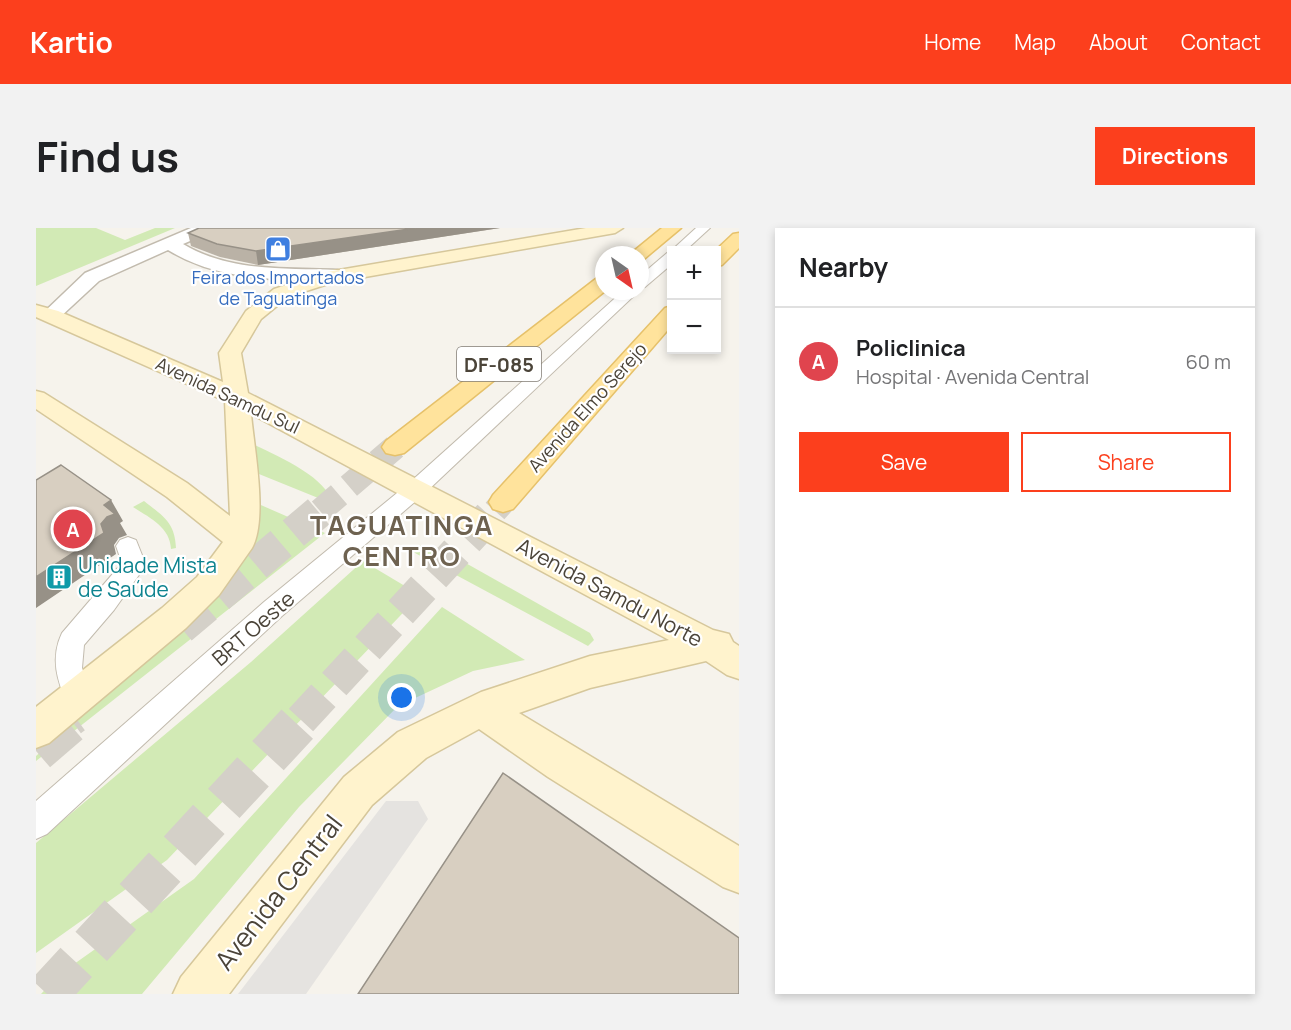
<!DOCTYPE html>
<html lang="en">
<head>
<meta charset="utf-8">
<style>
  :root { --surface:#fff; --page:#f2f2f2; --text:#202124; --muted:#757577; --line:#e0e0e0; --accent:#fc3f1d }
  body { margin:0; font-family:Manrope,sans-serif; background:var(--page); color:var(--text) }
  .controls { position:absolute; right:18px; top:18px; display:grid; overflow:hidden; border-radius:0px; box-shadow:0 3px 9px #0003 }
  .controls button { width:54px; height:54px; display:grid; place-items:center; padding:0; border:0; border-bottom:2px solid var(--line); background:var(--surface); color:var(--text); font:30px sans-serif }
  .compass { position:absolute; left:559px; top:18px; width:54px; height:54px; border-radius:50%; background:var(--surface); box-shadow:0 3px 9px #0003; rotate:146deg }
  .you { position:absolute; left:366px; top:470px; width:21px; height:21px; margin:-15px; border:4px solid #fff; border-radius:50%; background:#1a73e8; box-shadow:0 0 0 9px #1a73e833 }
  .badge { display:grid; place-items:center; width:39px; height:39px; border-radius:50%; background:var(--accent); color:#fff; font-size:20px; font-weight:700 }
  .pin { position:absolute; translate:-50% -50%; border:3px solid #fff; box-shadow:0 2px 6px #0006 }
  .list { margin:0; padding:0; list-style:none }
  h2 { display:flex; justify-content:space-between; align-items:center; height:78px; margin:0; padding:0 24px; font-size:26px }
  h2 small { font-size:20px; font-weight:400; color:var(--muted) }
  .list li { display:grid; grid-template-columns:39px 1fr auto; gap:18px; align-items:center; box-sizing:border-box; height:108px; padding:0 24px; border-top:2px solid var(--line) }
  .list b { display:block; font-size:22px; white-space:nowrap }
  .list p { margin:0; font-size:20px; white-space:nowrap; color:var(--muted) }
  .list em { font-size:20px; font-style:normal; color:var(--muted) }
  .actions { display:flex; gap:12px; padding:18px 24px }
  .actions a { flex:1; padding:14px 0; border:2px solid var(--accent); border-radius:0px; text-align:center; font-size:21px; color:var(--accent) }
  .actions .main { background:var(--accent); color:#fff }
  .map { position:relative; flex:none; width:703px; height:766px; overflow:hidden; border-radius:0px }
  header { display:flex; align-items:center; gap:36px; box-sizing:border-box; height:84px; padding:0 30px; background:var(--accent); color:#fff }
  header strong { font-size:28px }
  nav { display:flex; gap:33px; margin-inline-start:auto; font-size:21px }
  .intro { display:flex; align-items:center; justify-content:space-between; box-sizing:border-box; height:144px; padding:0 36px }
  h1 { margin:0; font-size:42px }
  .button { padding:15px 27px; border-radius:0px; background:var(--accent); color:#fff; font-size:21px; font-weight:700 }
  main { display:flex; gap:36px; padding:0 36px }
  aside { flex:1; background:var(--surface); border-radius:0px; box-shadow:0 3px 9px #0003 }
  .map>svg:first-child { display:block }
  .green { fill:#d2eab5 }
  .parking { fill:#e5e3e0 }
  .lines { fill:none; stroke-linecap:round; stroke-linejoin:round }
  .primary-tunnel-far2 { stroke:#d4d0c8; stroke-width:25; stroke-dasharray:25 13; stroke-linecap:butt }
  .primary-tunnel-far1 { stroke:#d4d0c8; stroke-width:33; stroke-dasharray:33 16; stroke-linecap:butt }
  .primary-tunnel { stroke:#d4d0c8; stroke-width:43; stroke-dasharray:43 22; stroke-linecap:butt }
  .service-casing { stroke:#c2bbae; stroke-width:2 }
  .minor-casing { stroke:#c2bbae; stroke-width:3 }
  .secondary-casing { stroke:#d6c79b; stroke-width:3 }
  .primary-casing { stroke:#e6c16a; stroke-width:3 }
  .service { fill:#fff; fill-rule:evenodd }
  .minor { fill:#fff; fill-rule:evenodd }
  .secondary { fill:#fff3cd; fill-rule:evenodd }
  .primary { fill:#ffe39c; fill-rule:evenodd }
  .wall { fill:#bab2a6 }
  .shaded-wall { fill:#979187 }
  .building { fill:#d8cfc1; stroke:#979187; stroke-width:1.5 }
  .labels { text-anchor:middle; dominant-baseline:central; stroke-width:4.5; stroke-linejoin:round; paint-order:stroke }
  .far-shop-label { font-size:18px; fill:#366cbe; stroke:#fff }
  .far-street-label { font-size:18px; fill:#4b4439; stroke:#fff }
  .shield { fill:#fff; stroke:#817c74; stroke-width:1.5 }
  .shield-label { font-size:20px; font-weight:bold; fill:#4b4439 }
  .culture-label { font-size:21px; fill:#0d838f; stroke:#fff; text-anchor:start }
  .street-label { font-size:21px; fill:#4b4439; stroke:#fff }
  .near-street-label { font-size:26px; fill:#4b4439; stroke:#fff }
  .district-label { font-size:27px; font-weight:bold; letter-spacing:1.5px; fill:#6e6250; stroke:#fff }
</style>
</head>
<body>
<header>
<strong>Kartio</strong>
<nav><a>Home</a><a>Map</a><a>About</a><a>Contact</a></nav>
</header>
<div class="intro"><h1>Find us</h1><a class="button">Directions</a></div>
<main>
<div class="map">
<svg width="703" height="766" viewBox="0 0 703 766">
  <rect width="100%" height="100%" fill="#f6f3ec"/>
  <g class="green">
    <path d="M0,0H60L89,12L119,0H139L0,58Z"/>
    <path d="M206,211C232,224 290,246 297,276L208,240Z"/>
    <path d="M211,271L289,305L0,533V528L176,371Z"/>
    <path d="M108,273C127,288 139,294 140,320L135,321C134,299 114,290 97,279Z"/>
    <path d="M387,317L403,320L554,405L558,412L552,418L366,318Z"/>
    <path d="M327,333L384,367L131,632L0,725V615L215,434Z"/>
    <path d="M406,379L489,432L437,443L362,478L263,579L106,766H5L24,746L158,651Z"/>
  </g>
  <path class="parking" d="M350,573H382L392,591L270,766H202Z"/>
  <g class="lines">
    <g class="primary-tunnel-far2">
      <path d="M284,283L359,219"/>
      <path d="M459,283L467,274"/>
    </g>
    <g class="primary-tunnel-far1">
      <path d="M145,400L286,281"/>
      <path d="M35,492L39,489"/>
      <path d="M265,492L460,281"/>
    </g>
    <g class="primary-tunnel">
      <path d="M0,523L37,491"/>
      <path d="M11,766L266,491"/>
    </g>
    <defs>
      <g id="service">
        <path d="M660,0H674L650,22H636Z"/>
        <path d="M636,24V36L609,59L604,60V48L631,25Z"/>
        <path d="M587,63H603L388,266L246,388L11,606L0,611V573L228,374L372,256Z"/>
        <path d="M92,309L100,312L110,337L78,382L48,417L46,440L56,468L52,477L42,481L32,477C21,453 14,430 26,405L86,335L80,318L84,312Z"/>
      </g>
      <path id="minor" d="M155,0H177L175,4L147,16C194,44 248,40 301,42L308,44L310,48L308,52L301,54C243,51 184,54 132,22L63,53L22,91H8L5,87L49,45Z"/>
      <path id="secondary" d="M550,0H587L579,5L295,55L252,69L225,91L205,125L212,165L677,402L693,406L697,414L703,418V451L691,447L670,433L554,460L483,485L703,618V665L687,659L512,549L443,501L390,530L336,577L193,766H137L145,749L308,549L362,504L445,464L554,428L633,412L215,186C218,220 232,291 216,320L183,367L150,400L13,515L0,520V479L126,380L161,349L187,314L131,269L0,181V163L8,165L151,255L194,288L189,173L0,89V77L22,83L187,154L183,125L210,83L238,61L291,44Z"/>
      <g id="primary">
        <path d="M626,0H645L608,31L604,32V27H593Z"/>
        <path d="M703,5V20L686,37L680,38V22L697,6Z"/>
        <path d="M568,48L569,63L368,225L359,227L350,225L346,219L350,213L561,50Z"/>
        <path d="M636,78V97L477,281L467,284L457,281L453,274L457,267L629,80Z"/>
      </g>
    </defs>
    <use href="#service" class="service-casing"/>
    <use href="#minor" class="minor-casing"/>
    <use href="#secondary" class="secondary-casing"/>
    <use href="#primary" class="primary-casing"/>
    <use href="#service" class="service"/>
    <use href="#minor" class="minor"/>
    <use href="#secondary" class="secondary"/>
    <use href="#primary" class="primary"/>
  </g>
  <path class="wall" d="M464,0L222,37L184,29L155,18L152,5Z"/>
  <g class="shaded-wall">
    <path d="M380,0H464L222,37L220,23Z"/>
    <path d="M75,272L87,293L84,295L91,307L83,310L78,317L80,326L0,380V349L65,296L68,277Z"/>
  </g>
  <g class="building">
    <path d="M163,0H380L220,23L181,16L152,5Z"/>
    <path d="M25,237L75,272L68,277L79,286L71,289L65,296L68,305L0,349V252Z"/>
    <path d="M467,545L703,710V766H322Z"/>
  </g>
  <defs>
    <symbol id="shop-square" viewBox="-11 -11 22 22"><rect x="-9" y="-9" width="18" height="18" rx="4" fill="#3f7fe0" stroke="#fff"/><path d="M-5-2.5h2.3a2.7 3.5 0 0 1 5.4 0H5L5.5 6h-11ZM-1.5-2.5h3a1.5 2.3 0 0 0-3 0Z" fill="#fff"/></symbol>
    <symbol id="building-square" viewBox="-11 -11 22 22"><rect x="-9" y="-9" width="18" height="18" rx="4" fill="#0f9aa8" stroke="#fff"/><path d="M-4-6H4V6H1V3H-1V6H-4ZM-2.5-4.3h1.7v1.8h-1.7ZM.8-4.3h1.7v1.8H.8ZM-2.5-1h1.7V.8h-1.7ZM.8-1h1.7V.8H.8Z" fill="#fff"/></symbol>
  </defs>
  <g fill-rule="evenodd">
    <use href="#shop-square" x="227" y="6" width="30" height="30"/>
    <use href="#building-square" x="8" y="334" width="30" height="30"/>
  </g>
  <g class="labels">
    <g class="far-shop-label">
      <text x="242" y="49">Feira dos Importados<tspan x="242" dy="21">de Taguatinga</tspan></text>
    </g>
    <g class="far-street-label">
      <text transform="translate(192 167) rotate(25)">Avenida Samdu Sul</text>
      <text transform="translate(551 179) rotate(-48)">Avenida Elmo Serejo</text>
    </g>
    <rect class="shield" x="421" y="119" width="84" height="34" rx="4.5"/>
    <g class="shield-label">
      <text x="463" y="136">DF-085</text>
    </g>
    <g class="culture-label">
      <text x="42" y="337">Unidade Mista<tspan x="42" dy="24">de Saúde</tspan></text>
    </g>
    <g class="street-label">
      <text transform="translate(574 364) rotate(28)">Avenida Samdu Norte</text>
      <text transform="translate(217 400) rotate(-41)">BRT Oeste</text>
    </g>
    <g class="near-street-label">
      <text transform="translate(242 664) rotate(-52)">Avenida Central</text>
    </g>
    <g class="district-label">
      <text x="366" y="296">TAGUATINGA<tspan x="366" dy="31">CENTRO</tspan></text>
    </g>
  </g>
</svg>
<div class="controls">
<button>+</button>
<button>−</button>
</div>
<svg class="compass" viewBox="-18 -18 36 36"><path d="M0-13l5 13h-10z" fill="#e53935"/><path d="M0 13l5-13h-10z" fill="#757577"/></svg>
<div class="you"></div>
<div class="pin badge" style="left:37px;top:301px;background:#e0444e">A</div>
</div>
<aside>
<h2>Nearby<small></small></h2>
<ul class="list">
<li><span class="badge" style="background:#e0444e">A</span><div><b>Policlinica</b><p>Hospital · Avenida Central</p></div><em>60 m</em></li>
</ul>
<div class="actions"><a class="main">Save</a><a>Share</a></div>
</aside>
</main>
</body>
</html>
